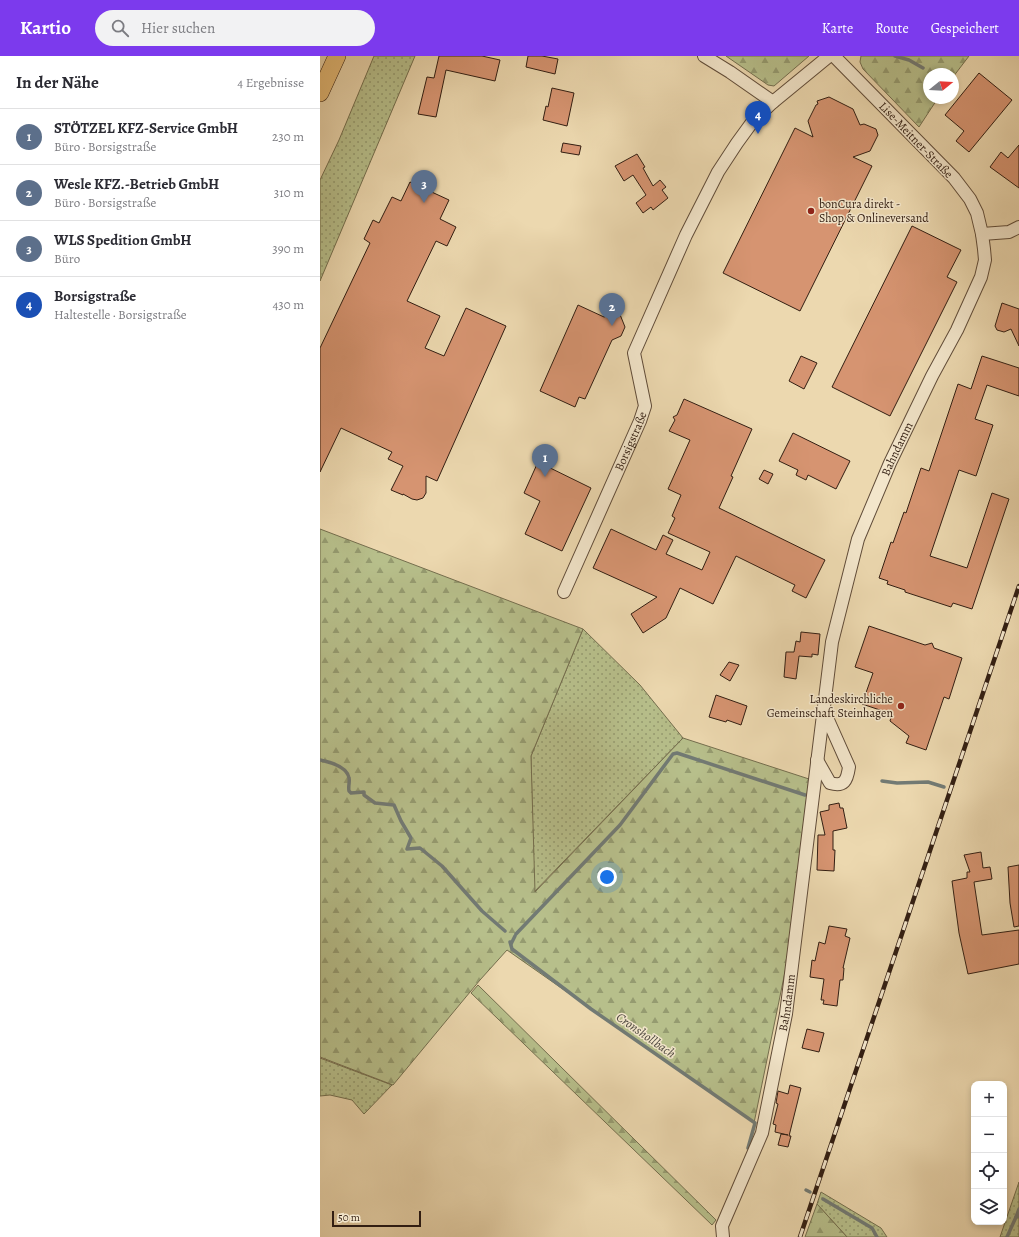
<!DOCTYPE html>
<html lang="de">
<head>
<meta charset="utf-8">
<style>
  :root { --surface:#fff; --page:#f2f2f3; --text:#2b2b33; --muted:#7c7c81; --line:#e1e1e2; --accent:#7c3aed }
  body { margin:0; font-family:Alegreya,serif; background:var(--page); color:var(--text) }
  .controls { position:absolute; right:12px; bottom:12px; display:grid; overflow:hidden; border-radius:8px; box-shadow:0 2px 6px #0003 }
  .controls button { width:36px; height:36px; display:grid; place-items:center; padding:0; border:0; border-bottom:1px solid var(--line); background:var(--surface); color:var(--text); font:20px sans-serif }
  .compass { position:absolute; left:603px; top:12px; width:36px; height:36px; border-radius:50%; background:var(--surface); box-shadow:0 2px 6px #0003; rotate:72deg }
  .scale { position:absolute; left:12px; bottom:10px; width:89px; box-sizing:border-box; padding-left:4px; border:2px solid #321e12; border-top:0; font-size:11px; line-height:14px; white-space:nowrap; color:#321e12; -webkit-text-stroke:3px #f3e6cb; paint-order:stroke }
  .you { position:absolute; left:287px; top:821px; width:14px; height:14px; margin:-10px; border:3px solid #fff; border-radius:50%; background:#1a73e8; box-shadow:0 0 0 6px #1a73e833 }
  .badge { display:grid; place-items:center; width:26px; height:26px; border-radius:50%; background:var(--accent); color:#fff; font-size:13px; font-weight:700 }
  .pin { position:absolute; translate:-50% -33px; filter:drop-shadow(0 1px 2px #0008) }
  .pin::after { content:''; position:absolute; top:21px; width:14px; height:12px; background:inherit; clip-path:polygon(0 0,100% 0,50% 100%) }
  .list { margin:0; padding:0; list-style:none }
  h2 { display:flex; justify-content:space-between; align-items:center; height:52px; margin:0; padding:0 16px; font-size:17px }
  h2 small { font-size:13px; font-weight:400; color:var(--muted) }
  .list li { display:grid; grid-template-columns:26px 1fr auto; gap:12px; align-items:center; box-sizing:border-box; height:56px; padding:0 16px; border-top:1px solid var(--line) }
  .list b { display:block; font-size:15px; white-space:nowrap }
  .list p { margin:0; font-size:13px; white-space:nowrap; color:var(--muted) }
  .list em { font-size:13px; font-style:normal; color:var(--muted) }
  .icon { flex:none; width:22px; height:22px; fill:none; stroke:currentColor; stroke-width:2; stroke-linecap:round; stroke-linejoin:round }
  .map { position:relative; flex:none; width:699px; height:1181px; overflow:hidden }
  header { display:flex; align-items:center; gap:24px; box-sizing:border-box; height:56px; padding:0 20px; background:var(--accent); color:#fff }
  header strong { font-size:19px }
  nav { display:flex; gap:22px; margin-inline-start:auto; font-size:14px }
  .search { width:280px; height:36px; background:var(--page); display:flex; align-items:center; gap:10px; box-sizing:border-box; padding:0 14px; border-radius:22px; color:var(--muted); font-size:15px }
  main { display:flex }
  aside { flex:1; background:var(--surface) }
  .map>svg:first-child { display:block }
  .grass { fill:url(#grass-dots); stroke:#746e4e }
  .forest { fill:url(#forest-firs); stroke:#746e4e }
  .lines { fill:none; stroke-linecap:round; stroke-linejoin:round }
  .stream { stroke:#727a74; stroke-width:3.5 }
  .building { fill:#d69471; stroke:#321e12 }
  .minor-casing { stroke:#604c39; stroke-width:14 }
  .highway-casing { stroke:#321e12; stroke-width:18 }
  .minor { stroke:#f3e6cb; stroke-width:12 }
  .highway { stroke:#e6bc78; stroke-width:17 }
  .rail-casing { stroke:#321e12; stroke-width:4.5 }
  .rail { stroke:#f3e6cb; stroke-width:3; stroke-dasharray:9; stroke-linecap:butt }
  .poi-dot { fill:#8f2418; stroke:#f3e6cb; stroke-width:1.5 }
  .labels { text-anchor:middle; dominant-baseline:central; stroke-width:3; stroke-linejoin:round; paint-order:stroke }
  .street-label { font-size:12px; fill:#321e12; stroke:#f3e6cb }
  .poi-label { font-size:12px; fill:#321e12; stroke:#f3e6cb; text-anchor:start }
  .water-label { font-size:13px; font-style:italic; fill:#524c43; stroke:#f3e6cb }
</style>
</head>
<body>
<header>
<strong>Kartio</strong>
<div class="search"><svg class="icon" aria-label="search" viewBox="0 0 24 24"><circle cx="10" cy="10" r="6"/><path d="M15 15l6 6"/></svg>Hier suchen</div>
<nav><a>Karte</a><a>Route</a><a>Gespeichert</a></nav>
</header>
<main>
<aside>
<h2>In der Nähe<small>4 Ergebnisse</small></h2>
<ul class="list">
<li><span class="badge" style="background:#5c6f8a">1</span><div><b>STÖTZEL KFZ-Service GmbH</b><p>Büro · Borsigstraße</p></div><em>230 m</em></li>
<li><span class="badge" style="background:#5c6f8a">2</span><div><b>Wesle KFZ.-Betrieb GmbH</b><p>Büro · Borsigstraße</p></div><em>310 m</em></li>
<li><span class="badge" style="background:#5c6f8a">3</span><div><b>WLS Spedition GmbH</b><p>Büro</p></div><em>390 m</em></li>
<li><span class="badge" style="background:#1a4fb4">4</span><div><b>Borsigstraße</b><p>Haltestelle · Borsigstraße</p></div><em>430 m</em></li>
</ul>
</aside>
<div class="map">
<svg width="699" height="1181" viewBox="0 0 699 1181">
  <defs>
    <pattern id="grass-dots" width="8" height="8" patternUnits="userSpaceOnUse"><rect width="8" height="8" fill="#b7bf8b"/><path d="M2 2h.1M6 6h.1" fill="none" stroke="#959b70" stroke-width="1.8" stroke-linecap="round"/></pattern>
    <pattern id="forest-firs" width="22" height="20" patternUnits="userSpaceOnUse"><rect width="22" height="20" fill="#b7bf8b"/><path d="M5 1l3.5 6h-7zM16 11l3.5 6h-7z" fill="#959b70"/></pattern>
  </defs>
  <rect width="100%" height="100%" fill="#ecd8af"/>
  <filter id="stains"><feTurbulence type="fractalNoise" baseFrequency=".005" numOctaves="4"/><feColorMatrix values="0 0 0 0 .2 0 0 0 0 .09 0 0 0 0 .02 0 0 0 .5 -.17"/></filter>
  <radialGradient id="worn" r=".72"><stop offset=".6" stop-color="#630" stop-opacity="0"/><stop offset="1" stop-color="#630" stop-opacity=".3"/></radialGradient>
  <g class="grass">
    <path d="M54,0H95L0,225V124L19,84Z"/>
    <path d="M263,573L320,629L363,682L214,836L211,700Z"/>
    <path d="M0,1002L72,1029L44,1058L32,1044L10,1039L0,1040Z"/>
    <path d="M699,1126V1181H680Z"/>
    <path d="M501,1136L561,1172L567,1181H527L497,1148Z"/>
  </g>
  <g class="forest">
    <path d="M406,0H489L454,30L448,29Z"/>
    <path d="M541,0H649L633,21V18H609V42H618L599,71L543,13L540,6Z"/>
    <path d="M0,473L263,573L211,700L215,836L363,682L489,723L466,911L434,1067L187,894L160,924L73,1029L0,1001Z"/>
    <path d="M158,929L396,1164L392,1169L151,937Z"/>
    <path d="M497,1148L527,1181H485Z"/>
  </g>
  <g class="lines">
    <g class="stream">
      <path d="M575,0L589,4L603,12"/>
      <path d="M0,704C10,706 27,710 29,722C30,726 28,730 29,735L31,737L44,736V739L55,747L74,749L81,765L91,782L87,793L100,792L122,810L162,855L185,875"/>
      <path d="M562,725L577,727L608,726L624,731"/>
      <path d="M196,878L300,769L353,698L357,697L485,739"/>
      <path d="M190,886L192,893L271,953L435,1067L428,1092"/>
      <path d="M191,888L195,880"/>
      <path d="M486,1134L490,1136"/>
      <path d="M503,1143L552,1172L557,1181"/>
      <path d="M696,1161L699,1153"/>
      <path d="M687,1181L696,1161L699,1160"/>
    </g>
  </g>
  <g class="building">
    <path d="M119,0H162L180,4L175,25L126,14L116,61L98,58L107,21L114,22Z"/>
    <path d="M208,0H222L238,3L235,18L206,11Z"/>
    <path d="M659,17L692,44L649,96L636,85L644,75L625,59Z"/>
    <path d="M232,32L254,37L247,70L223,64L226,50L228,51Z"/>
    <path d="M509,41L533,53L540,69L544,68L556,73L558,79L550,95L533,101L552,110L480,255L403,217L475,72L493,81L488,65L496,49L498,48L497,45Z"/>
    <path d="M243,87L261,90L259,99L241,96Z"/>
    <path d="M699,89V132L670,111L681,96L688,102Z"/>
    <path d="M317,98L325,111L323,112L333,130L340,124L346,131L342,134L348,142L333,154L331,151L323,157L316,147L326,139L313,119L304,125L295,110Z"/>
    <path d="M90,126L129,144L120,163L136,171L127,190L116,185L87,245L120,260L105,292L124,300L146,252L186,270L117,425L106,420V437L103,442L97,444L92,443L83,438V439L71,434L83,410L68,403L72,396L21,372L0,416V292L50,187L44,183L53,164L59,167L72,141L81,145Z"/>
    <path d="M592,170L641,194L627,221L637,226L570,360L512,331Z"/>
    <path d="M682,247L699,253V290L691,273L684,276L677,274L675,270Z"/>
    <path d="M258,249L284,261L299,256L305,271L301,280L292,284L265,343L259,341L255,351L220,335Z"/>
    <path d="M481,300L497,307L484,333L469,325Z"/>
    <path d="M662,300L699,312V340L667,329L655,363L673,369L656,420L639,414L610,500L647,512L672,437L689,443L652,553L633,547L631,551L585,536V534L567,528L568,525L559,522L571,486L573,487L584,456L586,457L601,412L609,415L638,328L651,333Z"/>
    <path d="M364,343L432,373L411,420L413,421L399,452L505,504L486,542L472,535L475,529L416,500L393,548L360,532L346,562L323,577L311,558L337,541L273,512L291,473L336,494L343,479L353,484L346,498L382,514L390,496L348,477L355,462L352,460L361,439L348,433L370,384L349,375L355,364L353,361L357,359Z"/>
    <path d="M473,377L530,405L516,433L488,419L486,424L476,419L478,414L459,405Z"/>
    <path d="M218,406L271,432L242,495L205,478L220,445L204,437Z"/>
    <path d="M444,414L453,418L448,428L439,423Z"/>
    <path d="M549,570L605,589L612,587L614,592L642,602L629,643L624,641L606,694L586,687L589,680L570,665L572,658L542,648L553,617L535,611Z"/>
    <path d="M481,576L500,578L498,599L492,598V601L479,600L476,623L464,621L466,596H474L476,585L480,586Z"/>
    <path d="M409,606L419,609L410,625L400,619Z"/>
    <path d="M396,639L427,650L421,669L407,664L406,666L389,661Z"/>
    <path d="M519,747L520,752H523L527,772L513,775V794H515L514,815L497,814L498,779H505L500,756L509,754V749Z"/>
    <path d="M661,796L663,812L670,811L672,823L654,826L662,879L699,874V908L648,918L639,877L632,825L647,822V816H650L644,799Z"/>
    <path d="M699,809V870L694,871L690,847L688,811Z"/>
    <path d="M509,870L527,873L525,880L530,882L523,912H524L523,924H520L517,950L503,948L504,944H501L504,923L490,921L492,904L495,905L499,886L505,888Z"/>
    <path d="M487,973L504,977L499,996L482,992Z"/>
    <path d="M470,1029L481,1032L469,1080H471L468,1091L458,1089L461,1078L468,1079L455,1076L456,1069L453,1068L458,1048L456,1047L458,1035L468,1038Z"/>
  </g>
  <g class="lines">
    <defs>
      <g id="minor">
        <path d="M384,0L410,16L453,46"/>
        <path d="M662,178L689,176L699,171"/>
        <path id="s1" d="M244,536L320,365L325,350L314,297L366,179L398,116L417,87L433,65L453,46L509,0"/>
        <path d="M497,704L510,727C524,731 527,725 529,711L504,655"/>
        <path id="s2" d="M403,1181L402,1170L442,1077L466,958L512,586L538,483L570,407L612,320L637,274L661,221L665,204L664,193L662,178L657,157L650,143L634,122L514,0"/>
      </g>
      <path id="highway" d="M0,37L17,0"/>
    </defs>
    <use href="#minor" class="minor-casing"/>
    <use href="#highway" class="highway-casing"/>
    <use href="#minor" class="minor"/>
    <use href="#highway" class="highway"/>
    <defs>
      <path id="rail" d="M480,1181L699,530"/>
    </defs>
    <use href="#rail" class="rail-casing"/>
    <use href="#rail" class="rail"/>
  </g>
  <g class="poi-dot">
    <circle cx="491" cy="155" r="4"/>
    <circle cx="581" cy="650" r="4"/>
  </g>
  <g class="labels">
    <g class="street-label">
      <text transform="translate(596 84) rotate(46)">Lise-Meitner-Straße</text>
      <text stroke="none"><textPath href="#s1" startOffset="165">Borsigstraße</textPath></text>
      <text stroke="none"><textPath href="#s2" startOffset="813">Bahndamm</textPath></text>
      <text stroke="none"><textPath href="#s2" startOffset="245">Bahndamm</textPath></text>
    </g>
    <g class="poi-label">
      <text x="499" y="148">bonCura direkt -<tspan x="499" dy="14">Shop &amp; Onlineversand</tspan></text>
      <text x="573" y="643" text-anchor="end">Landeskirchliche<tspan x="573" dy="14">Gemeinschaft Steinhagen</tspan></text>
    </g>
    <g class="water-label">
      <text transform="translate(326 979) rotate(35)">Cronshollbach</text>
    </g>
  </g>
  <rect width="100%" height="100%" filter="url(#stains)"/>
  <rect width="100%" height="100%" fill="url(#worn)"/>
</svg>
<div class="controls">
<button>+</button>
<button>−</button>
<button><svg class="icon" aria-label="locate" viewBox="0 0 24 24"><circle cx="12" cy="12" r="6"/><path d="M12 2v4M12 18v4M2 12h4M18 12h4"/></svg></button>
<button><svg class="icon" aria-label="layers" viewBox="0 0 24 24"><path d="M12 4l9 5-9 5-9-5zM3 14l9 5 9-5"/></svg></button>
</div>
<svg class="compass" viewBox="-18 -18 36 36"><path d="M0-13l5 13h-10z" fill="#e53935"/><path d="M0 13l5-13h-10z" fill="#7c7c81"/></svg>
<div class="scale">50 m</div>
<div class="you"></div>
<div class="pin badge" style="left:225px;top:421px;background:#5c6f8a">1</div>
<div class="pin badge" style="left:292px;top:270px;background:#5c6f8a">2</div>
<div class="pin badge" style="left:104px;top:147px;background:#5c6f8a">3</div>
<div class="pin badge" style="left:438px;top:78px;background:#1a4fb4">4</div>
</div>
</main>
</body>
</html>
